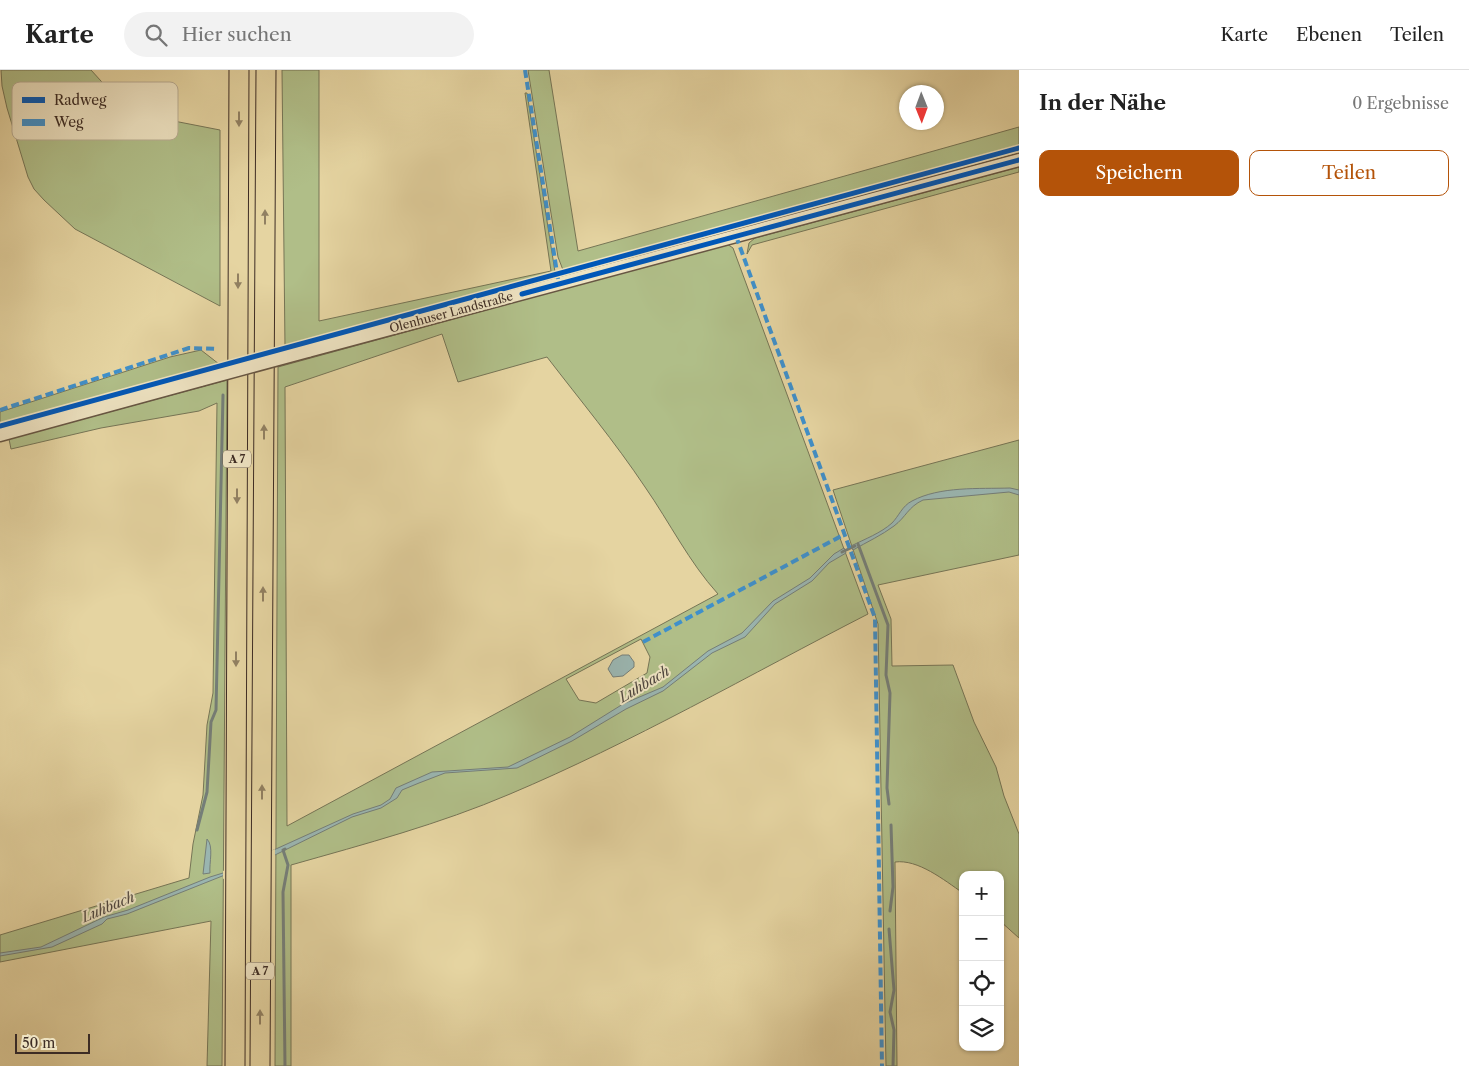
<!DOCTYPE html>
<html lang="de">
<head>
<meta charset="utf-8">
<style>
  :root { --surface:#fff; --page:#f2f2f2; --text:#222; --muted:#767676; --line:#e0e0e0; --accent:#b45309 }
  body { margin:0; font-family:"Libre Caslon Text",serif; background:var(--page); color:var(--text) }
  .controls { position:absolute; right:15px; bottom:15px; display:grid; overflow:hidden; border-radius:10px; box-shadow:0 1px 4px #0004 }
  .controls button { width:45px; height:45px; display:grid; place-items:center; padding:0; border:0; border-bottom:1px solid var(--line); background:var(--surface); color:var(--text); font:25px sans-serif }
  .compass { position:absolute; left:899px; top:15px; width:45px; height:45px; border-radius:50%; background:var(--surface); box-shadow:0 1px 4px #0004; rotate:179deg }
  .scale { position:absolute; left:15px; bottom:12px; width:75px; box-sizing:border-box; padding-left:5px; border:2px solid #3d2c24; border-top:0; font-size:14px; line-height:18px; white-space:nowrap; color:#3d2c24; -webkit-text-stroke:4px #eee3c2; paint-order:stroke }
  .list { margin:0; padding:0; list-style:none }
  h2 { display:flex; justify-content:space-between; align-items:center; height:65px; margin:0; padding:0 20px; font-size:21px }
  h2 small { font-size:16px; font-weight:400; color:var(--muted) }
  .actions { display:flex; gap:10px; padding:15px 20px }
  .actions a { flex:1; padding:11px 0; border:1px solid var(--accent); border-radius:10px; text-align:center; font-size:18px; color:var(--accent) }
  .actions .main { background:var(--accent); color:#fff }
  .icon { flex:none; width:28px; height:28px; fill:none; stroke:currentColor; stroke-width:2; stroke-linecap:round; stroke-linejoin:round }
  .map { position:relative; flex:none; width:1019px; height:996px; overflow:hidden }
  header { display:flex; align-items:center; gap:30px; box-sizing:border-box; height:70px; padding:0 25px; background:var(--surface); border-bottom:1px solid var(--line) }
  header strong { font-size:24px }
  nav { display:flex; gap:28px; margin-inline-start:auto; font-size:18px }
  .search { width:350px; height:45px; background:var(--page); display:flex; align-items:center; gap:12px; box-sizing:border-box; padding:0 18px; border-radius:28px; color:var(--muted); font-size:19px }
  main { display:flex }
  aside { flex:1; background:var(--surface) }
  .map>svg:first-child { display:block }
  .green { fill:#b0be88; stroke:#767556; fill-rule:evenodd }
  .water { fill:#9ab5b0; stroke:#757e78 }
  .pier { fill:#e5d4a1 }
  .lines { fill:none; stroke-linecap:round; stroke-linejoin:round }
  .stream { stroke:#757e78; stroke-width:3 }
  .tertiary-casing { stroke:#675643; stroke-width:15 }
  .motorway-casing { stroke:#3d2c24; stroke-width:21 }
  .tertiary { stroke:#eee3c2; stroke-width:12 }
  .motorway { stroke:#e5d4a1; stroke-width:19 }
  .tertiary-bridge-casing { stroke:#675643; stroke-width:15; stroke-linecap:butt }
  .tertiary-bridge { stroke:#eee3c2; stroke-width:12 }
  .quiet { stroke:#3f90cb; stroke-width:4; stroke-dasharray:8 4; stroke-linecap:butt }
  .cycleway-casing { stroke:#eee3c2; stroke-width:8 }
  .cycleway { stroke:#0057b8; stroke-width:5 }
  .oneway { fill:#918062 }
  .labels { text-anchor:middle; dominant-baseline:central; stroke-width:4; stroke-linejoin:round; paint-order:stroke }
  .shield { fill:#eee3c2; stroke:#726353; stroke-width:1 }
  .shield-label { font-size:11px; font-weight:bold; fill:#3d2c24 }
  .street-label { font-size:12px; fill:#3d2c24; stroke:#eee3c2 }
  .water-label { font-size:14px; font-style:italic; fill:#504740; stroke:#eee3c2 }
  .key { fill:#eee3c2; stroke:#b9ac93; stroke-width:1 }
  .key-label { font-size:14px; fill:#3d2c24 }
</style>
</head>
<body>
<header>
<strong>Karte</strong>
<div class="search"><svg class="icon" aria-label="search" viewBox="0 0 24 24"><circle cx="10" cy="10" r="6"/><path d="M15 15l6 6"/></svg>Hier suchen</div>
<nav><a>Karte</a><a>Ebenen</a><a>Teilen</a></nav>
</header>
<main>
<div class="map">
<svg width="1019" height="996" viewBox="0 0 1019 996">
  <rect width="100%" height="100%" fill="#e5d4a1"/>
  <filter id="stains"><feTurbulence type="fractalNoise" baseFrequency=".004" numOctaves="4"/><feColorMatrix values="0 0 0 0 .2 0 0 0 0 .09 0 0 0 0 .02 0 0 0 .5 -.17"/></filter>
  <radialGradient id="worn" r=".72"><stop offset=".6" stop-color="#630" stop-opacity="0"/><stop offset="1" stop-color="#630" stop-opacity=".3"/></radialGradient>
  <g class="green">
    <path d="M1,0H91L120,32L138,44L220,60V236L75,159L44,130L34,119L28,107L7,38L2,16Z"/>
    <path d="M282,0H319V251L551,201L525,23H527L555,202L523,213L285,277Z"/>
    <path d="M528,0H549L578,181L1019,57V75L563,200L558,187Z"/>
    <path d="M1019,81V85L567,207L564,203Z"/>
    <path d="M1019,97V102L752,175L747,184L749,173L755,168Z"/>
    <path d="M727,174L733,178L868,544C751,604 631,673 510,724C440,754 365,774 291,795V996H275L278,297ZM442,264L458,312L547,287C580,330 615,372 645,417C670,453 689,492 718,524L287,756L285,317ZM641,569L650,587L647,603L596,633L579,630L566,609Z"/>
    <path d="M554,206V210L318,272L524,216Z"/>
    <path d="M201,280L219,294L0,354V342L170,287Z"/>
    <path d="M227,310L222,996H207L211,851L0,892V865L189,808L193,774L203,725L207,655L213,623L217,333L199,341L101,358L11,379L9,369Z"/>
    <path d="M1019,370V485L878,515L891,549L892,596L953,595L974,652L996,697L1004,726L1019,764V868L1000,851V805H963V823C944,810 918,789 895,792L897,996H886L878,554L833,420Z"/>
  </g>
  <g class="water">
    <path d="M1010,418L1019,420V425L1009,422L923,430C908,437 906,447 894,456C882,465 867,472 853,480L851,476C865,469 881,463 892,453C899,446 902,436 912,431C940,416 979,419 1010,418Z"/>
    <path d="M844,478L846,483L829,493L812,511L775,534L745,567L712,583L663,621L626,639L572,671L517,698L445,703L419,713L402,720L397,728L381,738L352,747L275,785L127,844L107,849L102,854L52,877L0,886V883L41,877L104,847L128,840L210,807L223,803L353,744L381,735L390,729L396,718L432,702L508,697L570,667L623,634L663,617L708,581L742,563L773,531L810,508L834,484Z"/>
    <path d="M622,585H629L634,592V597L623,606L613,607L608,599L613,590Z"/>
    <path d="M207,769C214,776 209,793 210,803L203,804Z"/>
  </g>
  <path class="pier" d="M275,779V788L223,809V801Z"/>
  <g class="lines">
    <g class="stream">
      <path d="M858,474L888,555L886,605L890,623L887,718L889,734"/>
      <path d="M842,482L855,476"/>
      <path d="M197,760L207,722L211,652L216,640L223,325"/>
      <path d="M285,779L283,780L288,795L283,822L285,996"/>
      <path d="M890,841L893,817L891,755"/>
      <path d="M889,859L894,920L890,942L894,960L893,996"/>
    </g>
    <defs>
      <g id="tertiary">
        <path d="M308,281L1019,90"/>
        <path d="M0,365L201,310"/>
      </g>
      <g id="motorway">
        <path d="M235,996L239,0"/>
        <path d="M260,996L266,0"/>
      </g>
    </defs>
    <use href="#tertiary" class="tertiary-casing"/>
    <use href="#motorway" class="motorway-casing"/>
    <use href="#tertiary" class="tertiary"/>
    <use href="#motorway" class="motorway"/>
    <defs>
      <path id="tertiary-bridge" d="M201,310L308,281"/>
    </defs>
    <use href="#tertiary-bridge" class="tertiary-bridge-casing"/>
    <use href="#tertiary-bridge" class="tertiary-bridge"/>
    <g class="quiet">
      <path d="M525,0L558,209"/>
      <path d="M736,166L875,548L882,996"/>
      <path d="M0,340L189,278L218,279"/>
      <path d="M643,572L845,464"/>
    </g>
    <defs>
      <g id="cycleway">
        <path d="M522,224L1019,90"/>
        <path d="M0,356L1019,78"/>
      </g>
    </defs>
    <use href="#cycleway" class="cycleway-casing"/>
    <use href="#cycleway" class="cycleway"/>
  </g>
  <defs><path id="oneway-solid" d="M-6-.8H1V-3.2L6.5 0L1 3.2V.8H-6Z" transform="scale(1.25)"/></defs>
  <g class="oneway">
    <use href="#oneway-solid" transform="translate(239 49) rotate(90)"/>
    <use href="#oneway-solid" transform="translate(265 147) rotate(-90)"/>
    <use href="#oneway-solid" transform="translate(238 211) rotate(90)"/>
    <use href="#oneway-solid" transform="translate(264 362) rotate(-90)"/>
    <use href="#oneway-solid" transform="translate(237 426) rotate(90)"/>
    <use href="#oneway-solid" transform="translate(263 524) rotate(-90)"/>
    <use href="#oneway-solid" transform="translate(236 589) rotate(90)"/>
    <use href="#oneway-solid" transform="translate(262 722) rotate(-90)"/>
    <use href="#oneway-solid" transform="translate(260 947) rotate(-90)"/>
  </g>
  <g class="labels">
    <g class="shield">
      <rect x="223" y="380.5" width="28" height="17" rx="4"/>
      <rect x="246" y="892.5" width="28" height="17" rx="4"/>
    </g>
    <g class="shield-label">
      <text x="237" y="389">A 7</text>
      <text x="260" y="901">A 7</text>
    </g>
    <g class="street-label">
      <text transform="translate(451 242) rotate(-15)">Olenhuser Landstraße</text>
    </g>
    <g class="water-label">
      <text transform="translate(644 614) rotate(-31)">Luhbach</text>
      <text transform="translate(108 837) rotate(-23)">Luhbach</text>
    </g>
  </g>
  <rect x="12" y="12" width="166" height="58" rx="8" class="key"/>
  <rect x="22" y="27" width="23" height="6" fill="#0057b8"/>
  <rect x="22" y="49" width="23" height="7" fill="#3f90cb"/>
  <g class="key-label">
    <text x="54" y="35">Radweg</text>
    <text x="54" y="57">Weg</text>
  </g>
  <rect width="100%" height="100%" filter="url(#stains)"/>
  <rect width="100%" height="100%" fill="url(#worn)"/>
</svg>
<div class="controls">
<button>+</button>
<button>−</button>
<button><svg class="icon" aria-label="locate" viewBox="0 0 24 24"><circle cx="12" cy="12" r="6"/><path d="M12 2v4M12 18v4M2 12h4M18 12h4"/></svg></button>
<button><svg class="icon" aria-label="layers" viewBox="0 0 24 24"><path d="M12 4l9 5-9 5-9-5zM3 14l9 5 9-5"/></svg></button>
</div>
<svg class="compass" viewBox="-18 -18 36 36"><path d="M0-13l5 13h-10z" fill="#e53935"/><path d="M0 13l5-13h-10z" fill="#767676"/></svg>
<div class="scale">50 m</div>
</div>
<aside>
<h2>In der Nähe<small>0 Ergebnisse</small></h2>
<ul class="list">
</ul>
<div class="actions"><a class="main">Speichern</a><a>Teilen</a></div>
</aside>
</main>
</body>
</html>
